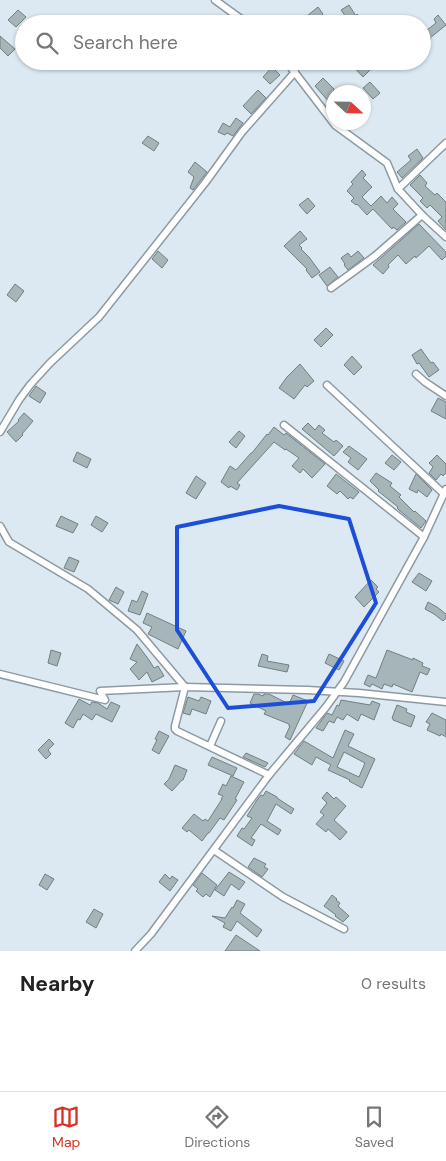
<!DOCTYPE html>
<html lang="en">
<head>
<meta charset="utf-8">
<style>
  :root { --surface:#fff; --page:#f2f2f2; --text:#222; --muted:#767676; --line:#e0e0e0; --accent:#d93025 }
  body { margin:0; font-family:"DM Sans",sans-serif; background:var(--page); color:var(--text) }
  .compass { position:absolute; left:326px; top:85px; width:45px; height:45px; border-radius:50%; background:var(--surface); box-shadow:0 1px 4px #0004; rotate:112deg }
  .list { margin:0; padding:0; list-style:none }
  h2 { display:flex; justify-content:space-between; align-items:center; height:65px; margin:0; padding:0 20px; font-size:21px }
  h2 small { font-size:16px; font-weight:400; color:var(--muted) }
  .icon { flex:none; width:28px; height:28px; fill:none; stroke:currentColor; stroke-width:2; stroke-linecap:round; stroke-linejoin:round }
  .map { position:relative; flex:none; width:446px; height:951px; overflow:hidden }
  .search { position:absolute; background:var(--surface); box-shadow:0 1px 4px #0004; left:15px; right:15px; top:15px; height:55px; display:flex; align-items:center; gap:12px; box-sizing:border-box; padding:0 18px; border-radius:28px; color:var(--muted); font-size:19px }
  .sheet { height:140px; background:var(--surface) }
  nav { display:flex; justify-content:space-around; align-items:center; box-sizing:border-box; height:70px; border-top:1px solid var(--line); background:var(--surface); font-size:14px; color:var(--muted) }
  nav a { display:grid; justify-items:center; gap:2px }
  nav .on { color:var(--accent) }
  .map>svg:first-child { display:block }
  .building { fill:#a6b6b8; stroke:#717f82; fill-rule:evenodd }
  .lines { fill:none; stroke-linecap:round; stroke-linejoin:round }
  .minor-casing { stroke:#8e9aa2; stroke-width:9 }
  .minor { stroke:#fff; stroke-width:6 }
  .marked { fill:none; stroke:#1d4ed8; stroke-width:4; stroke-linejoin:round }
</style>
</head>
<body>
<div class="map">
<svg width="446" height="951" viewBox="0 0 446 951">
  <rect width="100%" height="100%" fill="#dde9f2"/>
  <g class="building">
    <path d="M349,5L356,16L357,14L365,24H351L341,10Z"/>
    <path d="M318,7L323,14L321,16L326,24H297Z"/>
    <path d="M18,10L26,17L16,27L8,20Z"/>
    <path d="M438,15L446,25L430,38L431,39L422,46V34L436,23L434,19Z"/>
    <path d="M0,36L15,49L8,56L0,48Z"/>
    <path d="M354,61H367L373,67L363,77L351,64Z"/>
    <path d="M272,67L280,75L270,84L263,77Z"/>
    <path d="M323,78L334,89V100L330,103L315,86Z"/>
    <path d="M370,82L380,93L373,99L363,88Z"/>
    <path d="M258,90L266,98L251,114L243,106Z"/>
    <path d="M236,118L243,123L233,136L227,133L225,135L218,132L223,123L230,127Z"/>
    <path d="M148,136L159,143L154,151L142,143Z"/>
    <path d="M417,149L423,158L402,178L397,172L411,160L408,156Z"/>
    <path d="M195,162L207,172L193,190L190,188L194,177L188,172Z"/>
    <path d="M362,170L366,175L363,178L372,187L362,197L371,206L381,196L387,203L392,197L398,204L393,209L406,222L397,230L393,227L392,229L373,209L367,215L357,204L356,205L351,201L354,198L347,191L353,184L351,182Z"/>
    <path d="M420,175L427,183L425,186L435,195L437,193L446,202V230L438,221L442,217L430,205L427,208L420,201L423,198L410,185Z"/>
    <path d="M308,198L315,206L307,214L299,205Z"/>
    <path d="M419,224L446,252V256L442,260L429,246L416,258L415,256L406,264L398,255L388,265L389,267L383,274L373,265Z"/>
    <path d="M300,231L307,239L299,245L302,248L301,249L309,257L320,272L312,278L306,270L307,269L284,246Z"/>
    <path d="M158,251L168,260L162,268L152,259Z"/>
    <path d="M358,251L364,258L348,270L344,265L345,264L341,258L348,253L351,257Z"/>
    <path d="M330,267L338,277L327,286L319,275Z"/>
    <path d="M15,284L24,291L16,302L7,295Z"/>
    <path d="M326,328L333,335L321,347L314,340Z"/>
    <path d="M421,349L431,363L433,362L439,370L429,377L419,363L417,364L412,355Z"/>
    <path d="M352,356L362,367L354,375L344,365Z"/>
    <path d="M300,364L314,381L307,387L305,385L294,399L279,388L287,377Z"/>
    <path d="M36,386L46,393L40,403L29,396Z"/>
    <path d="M438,398L446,402V419L431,411Z"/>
    <path d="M24,413L33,421L22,434L23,435L16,442L7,432L19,421L18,420Z"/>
    <path d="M308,423L315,430L319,425L325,430L322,433L334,442L336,440L343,446L334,456L302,429Z"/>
    <path d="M274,427L284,435L286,433L325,464L312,478L303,469L300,473L292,466L299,458L286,449L285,450L274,442L237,483L240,485L237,490L230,486L229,488L221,482L230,466L236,470L251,453H252L267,434L268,435Z"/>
    <path d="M239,431L245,436L236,448L229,442Z"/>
    <path d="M349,446L367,459L358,470L348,462L351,458L343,452Z"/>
    <path d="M77,452L91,459L87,468L73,461Z"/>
    <path d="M392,455L401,462L394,470L385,463Z"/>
    <path d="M437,455L446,464V473L443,476L441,474L436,480L429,473L433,467L429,463Z"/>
    <path d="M376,473L392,483L390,486L401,495L399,497L414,512L415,511L426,521L421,528L399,510L397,508L398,507L378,491L379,490L370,481Z"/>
    <path d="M336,474L359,492L353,499L350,497L348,499L340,491L337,494L327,486Z"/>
    <path d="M416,474L432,490L427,497L418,490L417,493L409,489Z"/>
    <path d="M196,476L206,483L196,499L186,493Z"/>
    <path d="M61,516L78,524L73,533L56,526Z"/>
    <path d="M96,516L108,523L102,532L91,525Z"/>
    <path d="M69,557L79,561L74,572L64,568Z"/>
    <path d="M419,573L432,581L426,591L412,582Z"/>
    <path d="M371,580L378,587L376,589L379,592L364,607L355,597Z"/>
    <path d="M116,587L124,592L118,604L109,600Z"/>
    <path d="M142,591L148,594L140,615L128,611L132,600L137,602Z"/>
    <path d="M428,602L437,607L446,614V618L443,621L434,614L425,609Z"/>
    <path d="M147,613L186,631L178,649L148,634L152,627L143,623Z"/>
    <path d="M137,644L149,660L154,668L158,666L164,676L152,682L147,672L139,680L136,676L130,669L137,662L130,659Z"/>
    <path d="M51,650L61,653L57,666L48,663Z"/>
    <path d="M387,650L413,660V658L423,663L422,666L430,669L427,675L420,672L412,692L393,684L392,687L384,684L382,689L372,684L370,687L364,684L368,675L376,678Z"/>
    <path d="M262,654L268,656L267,661L289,665L287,672L258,666Z"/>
    <path d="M329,654L344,661L339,670L325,663Z"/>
    <path d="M254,694H258L263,696L264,694H269L289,704L293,695L308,701L290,740L285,737L290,726H289V724L264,714L266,711L250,703Z"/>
    <path d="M188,697L199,701L201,697L211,701L206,714L192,709L190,715L183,713Z"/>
    <path d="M79,699L90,705L92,702L98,703L107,709L111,702L120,706L112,722L96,714L92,720L83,714L80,720L78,719L73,728L65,723Z"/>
    <path d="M341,700L370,705L372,701L380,704L374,720L361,714L358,721L347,714L343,720L337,717L334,723L329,721L323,731L316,728L327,713L332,715L337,705L339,706Z"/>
    <path d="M397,705L407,709L406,712L415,716L411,727L393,720V718H392Z"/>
    <path d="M432,713L446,720V737L441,734L440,736L427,730L430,724L426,722Z"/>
    <path d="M345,730L354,734L348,746L375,759L362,788L349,781L350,780L328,770L331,765L316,757L312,765L294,754L304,741L333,758ZM344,752L365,763L359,777L337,767Z"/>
    <path d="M159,731L169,736L159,754L152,750L157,740L155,739Z"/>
    <path d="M49,739L54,744L48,750L51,754L46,759L38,750Z"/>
    <path d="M246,753L268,763L265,767L243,757Z"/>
    <path d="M212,757L237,768L233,776L208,765Z"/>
    <path d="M175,765L187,770L183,780H182L172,791L164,784L169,779Z"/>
    <path d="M231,776L244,782L235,799L237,800L224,820L220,818L209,833H208L202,841L189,830L187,832L182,828L194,814L203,821L205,819L208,821L222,799H221L223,796L218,794L223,784L226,786Z"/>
    <path d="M266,791L277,797V798L294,809L291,814L276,804L267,821L281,830L278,835L261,824L251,838L255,840L252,846L237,836L242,828L244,829L252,818L247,816L257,800L261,795L263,796Z"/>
    <path d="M327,792L334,799L336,797L346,806L334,820L347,832L340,840L328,829L326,832L316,824L324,815L320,812L327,803L322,798Z"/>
    <path d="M254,858L266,864L264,867L268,869L262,877L248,867Z"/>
    <path d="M229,872L245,882L239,890L231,884L224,896L215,890Z"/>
    <path d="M202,873L217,885L210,897L206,894L203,897L196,891L198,889L193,885Z"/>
    <path d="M45,874L54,879L47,890L39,885Z"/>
    <path d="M165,874L170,879L172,876L178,880L170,891L159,882Z"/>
    <path d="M332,895L337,899L336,900L340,903L338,906L349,916L343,922L335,916L336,915L324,906Z"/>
    <path d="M237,900L245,904L240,913L262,930L257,937L237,921L231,931L223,927L225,923L212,916L225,918L232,907L233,908Z"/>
    <path d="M94,909L103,914L96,928L86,922Z"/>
    <path d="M236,935L260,951H225Z"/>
  </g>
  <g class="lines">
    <defs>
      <g id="minor">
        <path d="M215,0L248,24"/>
        <path d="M286,61L335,125L387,163L398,189L422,215L446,237"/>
        <path d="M398,189L446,143"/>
        <path d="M331,288L375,256L422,215"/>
        <path d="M416,374L425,382L446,396"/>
        <path d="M327,385L444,494"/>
        <path d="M284,425L424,537"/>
        <path d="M0,432L19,400L30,385L50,363L99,317L205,183L242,132L295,72"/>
        <path d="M0,526L9,542L88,589L137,630L185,687L175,726V729L177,731L269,775"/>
        <path d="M0,674L105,700L100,691L185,687L307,690L359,693L446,702"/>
        <path d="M210,746L221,721"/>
        <path d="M214,850L283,897L344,929"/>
        <path d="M135,951L151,934L269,775L326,707L344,682L424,537L446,489"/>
      </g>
    </defs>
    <use href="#minor" class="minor-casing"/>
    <use href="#minor" class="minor"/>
  </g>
  <path class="marked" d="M279,506L349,519L376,603L314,701L228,708L177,630V527Z"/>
</svg>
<svg class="compass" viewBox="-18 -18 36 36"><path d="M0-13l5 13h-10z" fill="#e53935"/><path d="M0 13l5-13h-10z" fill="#767676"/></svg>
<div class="search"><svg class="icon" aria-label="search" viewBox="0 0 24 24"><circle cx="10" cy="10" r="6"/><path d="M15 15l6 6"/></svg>Search here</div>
</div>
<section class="sheet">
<h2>Nearby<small>0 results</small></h2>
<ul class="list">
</ul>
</section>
<nav>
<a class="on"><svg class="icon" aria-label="map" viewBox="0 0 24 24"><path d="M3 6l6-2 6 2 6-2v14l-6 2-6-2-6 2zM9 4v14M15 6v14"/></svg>Map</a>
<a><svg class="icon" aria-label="directions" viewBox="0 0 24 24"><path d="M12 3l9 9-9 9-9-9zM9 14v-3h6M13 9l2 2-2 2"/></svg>Directions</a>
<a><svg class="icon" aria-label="saved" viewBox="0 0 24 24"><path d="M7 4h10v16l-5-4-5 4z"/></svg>Saved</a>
</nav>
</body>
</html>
